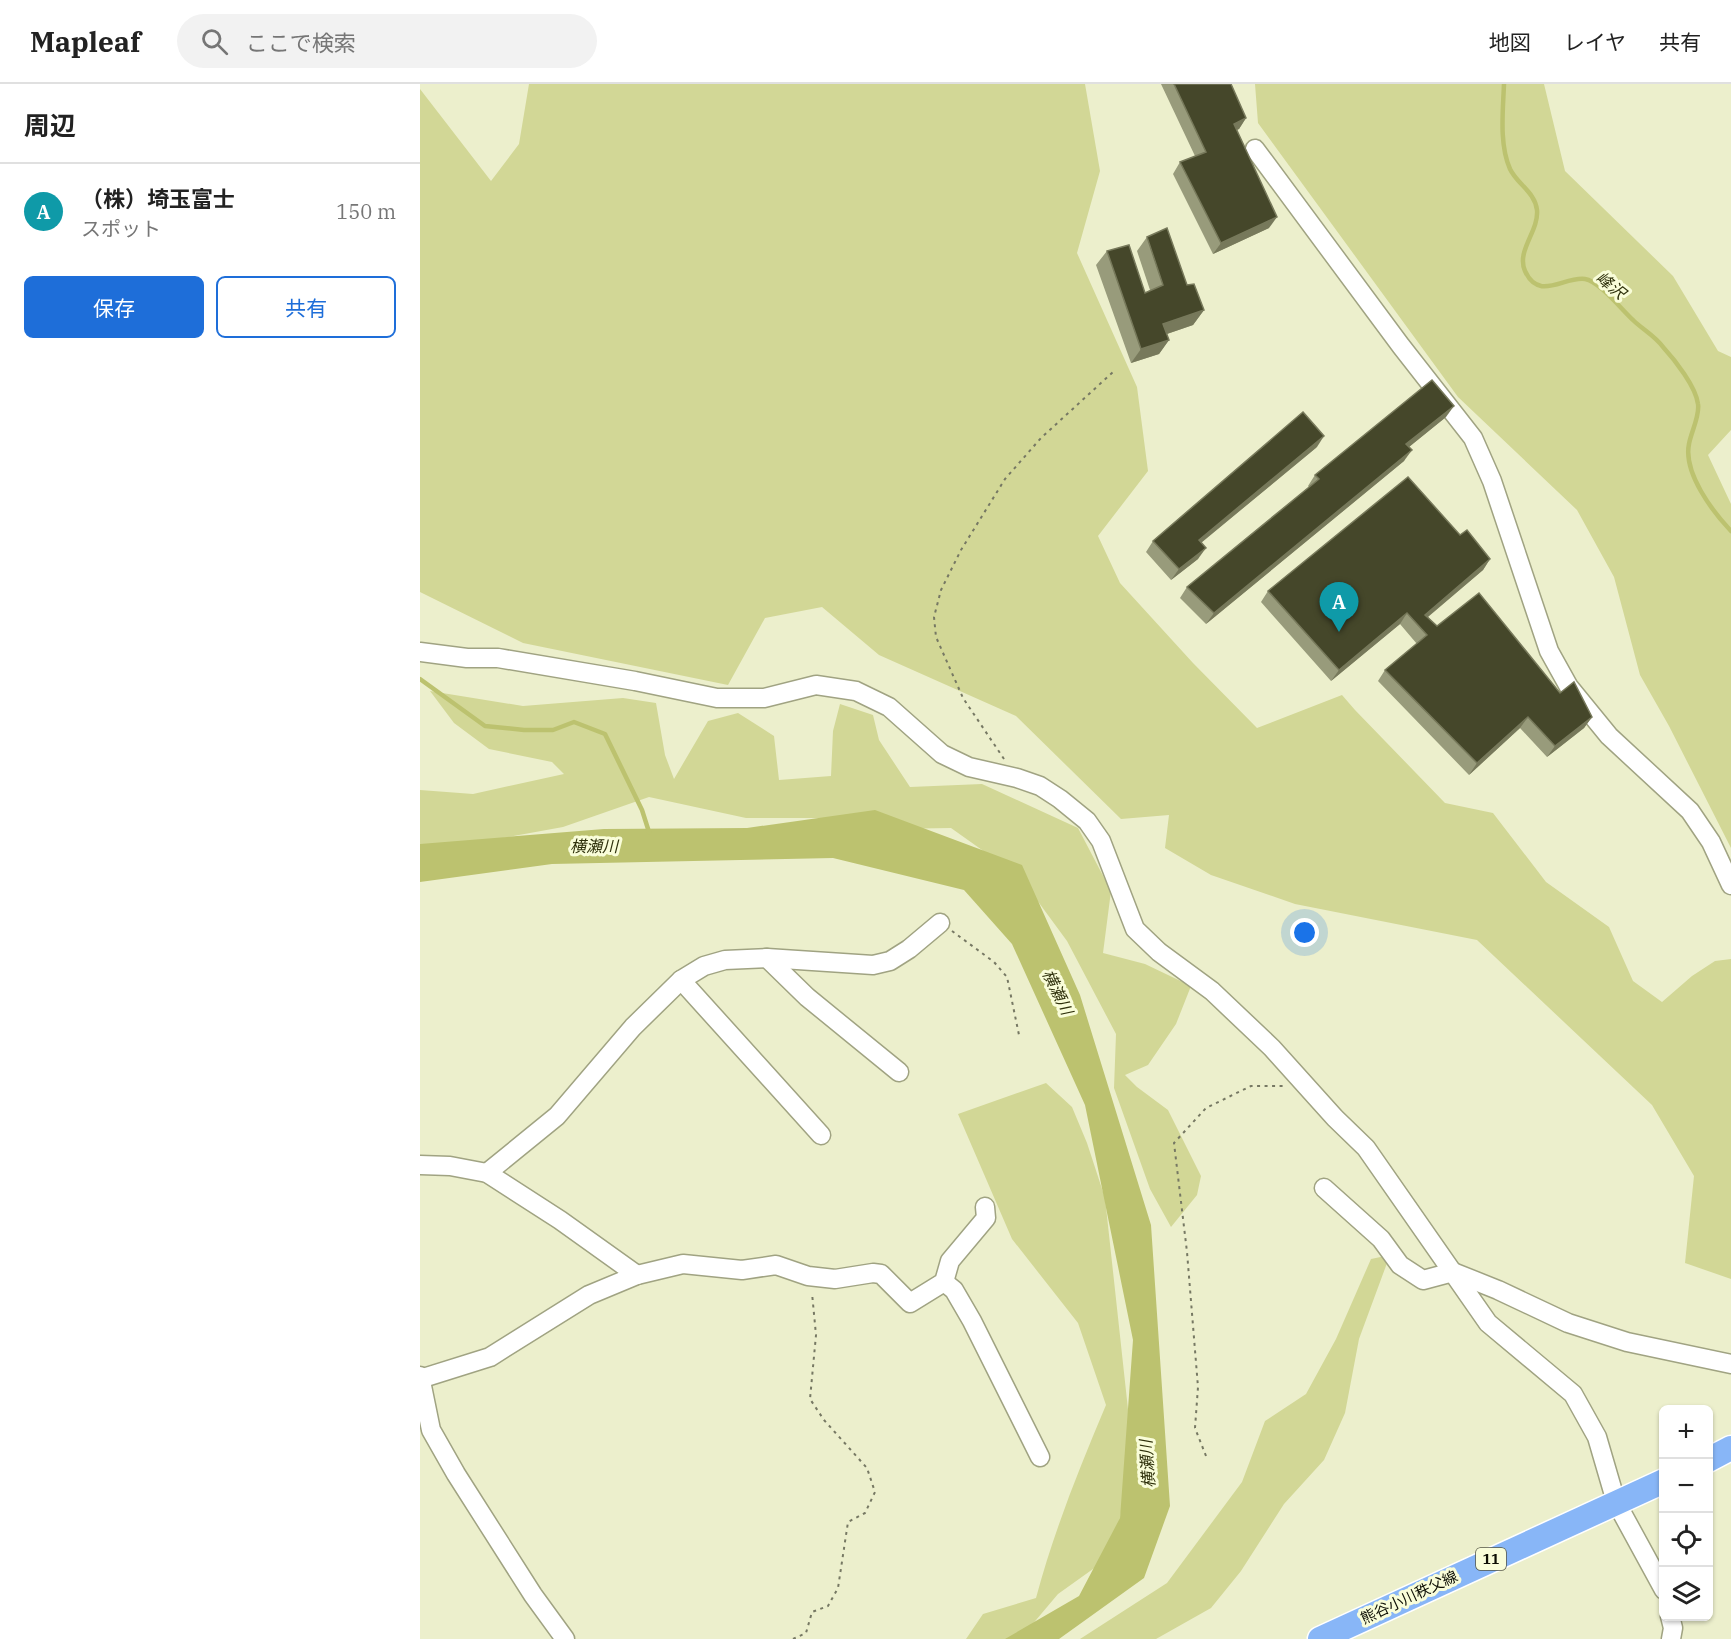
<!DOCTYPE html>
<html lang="ja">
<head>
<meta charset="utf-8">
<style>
  :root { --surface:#fff; --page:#f2f2f2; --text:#222; --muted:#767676; --line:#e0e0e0; --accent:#1e6ed9 }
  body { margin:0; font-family:"IBM Plex Serif","Noto Sans JP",serif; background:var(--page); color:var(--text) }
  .controls { position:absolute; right:18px; bottom:18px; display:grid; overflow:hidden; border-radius:9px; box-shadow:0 2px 4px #0004 }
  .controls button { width:54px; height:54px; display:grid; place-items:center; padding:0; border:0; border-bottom:2px solid var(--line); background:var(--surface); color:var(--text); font:30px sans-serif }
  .you { position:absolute; left:885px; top:849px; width:21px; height:21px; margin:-15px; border:4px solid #fff; border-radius:50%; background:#1a73e8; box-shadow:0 0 0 9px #1a73e833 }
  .badge { display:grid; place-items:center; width:39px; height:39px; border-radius:50%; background:var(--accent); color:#fff; font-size:20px; font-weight:700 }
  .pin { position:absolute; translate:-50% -50px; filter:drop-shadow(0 2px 3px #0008) }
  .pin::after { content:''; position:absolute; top:32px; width:21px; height:18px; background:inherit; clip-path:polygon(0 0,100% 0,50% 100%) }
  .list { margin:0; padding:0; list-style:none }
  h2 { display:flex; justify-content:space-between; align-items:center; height:78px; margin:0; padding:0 24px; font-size:26px }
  h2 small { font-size:20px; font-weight:400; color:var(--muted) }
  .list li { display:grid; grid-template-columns:39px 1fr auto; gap:18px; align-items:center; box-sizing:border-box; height:96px; padding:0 24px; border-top:2px solid var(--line) }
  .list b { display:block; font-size:22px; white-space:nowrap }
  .list p { margin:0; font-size:20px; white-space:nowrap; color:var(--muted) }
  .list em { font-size:20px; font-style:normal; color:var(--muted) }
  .actions { display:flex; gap:12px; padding:18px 24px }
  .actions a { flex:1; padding:14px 0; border:2px solid var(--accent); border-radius:9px; text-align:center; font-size:21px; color:var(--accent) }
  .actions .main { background:var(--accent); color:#fff }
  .icon { flex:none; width:33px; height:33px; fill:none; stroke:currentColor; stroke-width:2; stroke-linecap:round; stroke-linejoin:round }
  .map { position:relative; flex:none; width:1311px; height:1555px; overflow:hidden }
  header { display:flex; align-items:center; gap:36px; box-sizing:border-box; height:84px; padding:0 30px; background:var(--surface); border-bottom:2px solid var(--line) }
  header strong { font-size:28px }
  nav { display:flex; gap:33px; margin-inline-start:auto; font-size:21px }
  .search { width:420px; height:54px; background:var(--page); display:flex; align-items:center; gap:15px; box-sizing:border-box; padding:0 21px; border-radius:33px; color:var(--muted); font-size:22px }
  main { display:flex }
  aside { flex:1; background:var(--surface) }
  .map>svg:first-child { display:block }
  .green { fill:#d2d796 }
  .water { fill:#bcc26f }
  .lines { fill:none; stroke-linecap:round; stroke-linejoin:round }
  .stream { stroke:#bcc26f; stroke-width:4.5 }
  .minor-casing { stroke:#a0a382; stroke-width:21 }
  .major-casing { stroke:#fff; stroke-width:27 }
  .path { stroke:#767863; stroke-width:2; stroke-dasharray:3 4.5; stroke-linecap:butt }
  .minor { stroke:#fff; stroke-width:18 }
  .major { stroke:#88b6f7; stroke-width:24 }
  .wall { fill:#989b7b }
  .shaded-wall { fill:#77795b }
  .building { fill:#45472a; stroke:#77795b; stroke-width:1.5 }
  .labels { text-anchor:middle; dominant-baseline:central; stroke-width:6; stroke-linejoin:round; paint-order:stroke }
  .shield { fill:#f9fdd9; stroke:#545644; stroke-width:1.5 }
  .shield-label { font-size:14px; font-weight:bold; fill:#0d0e04 }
  .street-label { font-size:15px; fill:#0d0e04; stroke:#f9fdd9 }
  .water-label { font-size:16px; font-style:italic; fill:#2e300b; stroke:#f9fdd9 }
</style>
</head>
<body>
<header>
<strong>Mapleaf</strong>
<div class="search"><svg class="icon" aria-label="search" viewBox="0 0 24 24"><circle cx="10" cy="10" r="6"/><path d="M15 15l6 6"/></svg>ここで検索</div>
<nav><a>地図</a><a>レイヤ</a><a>共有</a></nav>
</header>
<main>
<aside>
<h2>周辺<small></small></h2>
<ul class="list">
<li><span class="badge" style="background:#0f9aa8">A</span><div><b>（株）埼玉富士</b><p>スポット</p></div><em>150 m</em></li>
</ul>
<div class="actions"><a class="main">保存</a><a>共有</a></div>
</aside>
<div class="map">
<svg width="1311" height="1555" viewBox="0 0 1311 1555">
  <rect width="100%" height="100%" fill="#ecefcc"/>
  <g class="green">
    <path d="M109,0H665L680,87L657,169L717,303L728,387L678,452L700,499L773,579L837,644L922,611L935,626L1025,719L1073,729L1126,798L1189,843L1213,897L1242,918L1272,892L1295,877L1311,875V1195L1265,1179L1274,1092L1232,1021L1057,856L875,820L791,791L745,764L749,731L701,735L596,632L459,571L402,523L345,534L308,601L103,559L0,508V5L71,97L99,60Z"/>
    <path d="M835,0H1124L1145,87L1253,192L1298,267L1311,273V346L1288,371L1311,420V764L1249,642L1220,591L1194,493L1157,426L1038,313L838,39Z"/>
    <path d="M10,607L103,622L203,614L236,619L245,671L254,695L288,637L318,629L354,652L359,696L411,692L413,647L420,620L453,631L459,656L490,703L562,700L658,744L691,807L683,869L725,880L771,902L756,940L728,981L705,991L717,1003L748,1026L781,1092L777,1111L751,1143L730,1105L694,1004L696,950L647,857L600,793L531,744L469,745L400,734H326L229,713L143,743L0,769V706L53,710L144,690L132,678L69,665L34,639Z"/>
    <path d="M626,999L652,1023L667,1059L685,1114L712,1362L694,1470L638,1510L600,1555H546L563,1530L616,1514C634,1447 659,1385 686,1321L658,1239L592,1155L538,1030Z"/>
    <path d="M970,1171L939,1255L925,1329L904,1376L864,1420L821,1487L791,1524L736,1555H660L747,1499L822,1398L845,1337L886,1310L916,1255L951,1175Z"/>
  </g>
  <path class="water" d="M455,726L602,781L660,911L731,1141L750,1422L724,1494L639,1555H585L659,1512L700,1434L713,1256L665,1021L592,860L544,806L413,774L132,780L0,798V760L184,745L327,744Z"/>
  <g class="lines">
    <g class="stream">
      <path d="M1084,0C1083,27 1079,60 1090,85C1097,100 1115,108 1117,126C1119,147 1096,167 1105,187C1119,218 1144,192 1165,195C1179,197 1202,226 1213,236C1222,245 1235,252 1243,263C1255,276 1276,303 1278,320C1280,332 1271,348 1269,360C1263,389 1293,428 1311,447"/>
      <path d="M0,595L65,642L104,646H133L154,638L185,650L222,726L229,748"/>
    </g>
    <defs>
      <g id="minor">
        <path d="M835,65L981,262L1053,354L1072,397L1129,567L1149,603L1189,652L1270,727L1291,758L1311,801"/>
        <path d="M0,568L47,574H78L215,597L297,614H344L396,601L436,607L469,623L522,670L549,683L597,694L620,702L640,715L667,737L681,757L715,845L739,868L792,907L852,964L915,1034L946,1064L1068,1239L1153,1310L1177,1353L1196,1418L1244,1506"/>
        <path d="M347,874L387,913L479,988"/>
        <path d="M261,896L401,1051"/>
        <path d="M0,1081L30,1082L67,1089L140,1136L217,1191"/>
        <path d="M67,1089L137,1032L213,943L261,896L284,882L305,876L347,874L453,881L470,877L489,865L520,839"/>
        <path d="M904,1104L961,1155L980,1181L1003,1196L1033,1188L1078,1206L1148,1239L1207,1258L1311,1280"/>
        <path d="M524,1198L534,1206L552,1237L620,1373"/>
        <path d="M0,1292L11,1346L36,1390L113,1511L145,1555"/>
        <path d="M0,1295L70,1273L169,1211L217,1191L263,1180L322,1186L356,1181L388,1192L415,1195L453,1189L461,1190L490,1219L524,1198L530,1177L566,1134L565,1123"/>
        <path d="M1250,1532L1253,1544L1251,1555"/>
      </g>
      <g id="major">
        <path d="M1288,1376L1311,1364"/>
        <path d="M900,1555L1244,1397"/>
      </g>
    </defs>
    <use href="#minor" class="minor-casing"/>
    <use href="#major" class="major-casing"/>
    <g class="path">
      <path d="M584,675L543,614L516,553L514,533L521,506L541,466L585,395L621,354L693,288"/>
      <path d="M532,847L574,878L587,893L599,951"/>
      <path d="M786,1372L775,1344L778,1303L767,1168L754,1059L786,1024L831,1002H863"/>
      <path d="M373,1555L386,1549L392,1528L408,1522L418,1504L428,1438L445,1429L455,1408L447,1384L404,1336L390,1315L396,1251L392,1209"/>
    </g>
    <use href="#minor" class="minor"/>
    <use href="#major" class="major"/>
  </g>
  <g class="wall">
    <path d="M741,0H811L826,34L819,45L816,46L849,144L793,170L753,90L760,78L775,72Z"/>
    <path d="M727,153L767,201L784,226L773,241L747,250L749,256L739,270L711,279L676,181L687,167L725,209L730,206L717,167Z"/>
    <path d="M1026,333L989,363L984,377L786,540L760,514L767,503L889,403L888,402L895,391Z"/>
    <path d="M897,363L781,459L778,475L751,496L726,468L733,457Z"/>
    <path d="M1040,451L1070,475L1063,486L1008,533L1017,542L1140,609L1172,633L1164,644L1127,673L1100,644L1049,691L958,597L965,586L997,560L980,540L911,597L841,518L848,507Z"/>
  </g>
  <g class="shaded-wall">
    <path d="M826,34L819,45L806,51L814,40Z"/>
    <path d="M857,133L849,144L793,170L801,159Z"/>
    <path d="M784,226L773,241L732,255L743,240Z"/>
    <path d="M749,256L739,270L711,279L721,265Z"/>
    <path d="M1034,322L1026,333L979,371L986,360Z"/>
    <path d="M904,352L897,363L771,467L779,456Z"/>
    <path d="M992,366L984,377L786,540L794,529Z"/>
    <path d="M786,464L778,475L751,496L759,485Z"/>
    <path d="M1070,475L1063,486L997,542L1005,531Z"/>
    <path d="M987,529L980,540L911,597L919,586Z"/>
    <path d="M1108,633L1100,644L1049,691L1057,679Z"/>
    <path d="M1172,633L1164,644L1127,673L1135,662Z"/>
  </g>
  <g class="building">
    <path d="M754,0H811L826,34L814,40L857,133L801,159L760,78L786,68Z"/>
    <path d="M747,144L767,201L774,200L784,226L743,240L749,256L721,265L687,167L709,161L725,209L743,201L727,153Z"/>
    <path d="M1012,296L1034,322L986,360L992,366L794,529L767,503L899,395L895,391Z"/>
    <path d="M883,328L904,352L779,456L786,464L759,485L733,457Z"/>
    <path d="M988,393L1040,451L1047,446L1070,475L1005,531L1017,542L1059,509L1140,609L1154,598L1172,633L1135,662L1108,633L1057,679L965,586L1007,551L987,529L919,586L848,507Z"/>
  </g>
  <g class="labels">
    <rect class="shield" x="1056" y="1464" width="30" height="22" rx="4.5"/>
    <g class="shield-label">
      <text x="1071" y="1475">11</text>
    </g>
    <g class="street-label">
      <text transform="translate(989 1513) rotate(-25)">熊谷小川秩父線</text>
    </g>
    <g class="water-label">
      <text transform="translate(1191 201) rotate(39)">峰沢</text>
      <text x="174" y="762">横瀬川</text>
      <text transform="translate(638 908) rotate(64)">横瀬川</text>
      <text transform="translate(727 1380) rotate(-94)">横瀬川</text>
    </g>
  </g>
</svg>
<div class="controls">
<button>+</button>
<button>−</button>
<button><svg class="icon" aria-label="locate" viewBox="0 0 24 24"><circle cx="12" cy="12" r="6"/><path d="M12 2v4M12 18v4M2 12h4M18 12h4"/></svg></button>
<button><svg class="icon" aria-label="layers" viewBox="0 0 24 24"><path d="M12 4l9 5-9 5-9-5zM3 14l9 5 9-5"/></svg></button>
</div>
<div class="you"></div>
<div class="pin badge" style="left:919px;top:548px;background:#0f9aa8">A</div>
</div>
</main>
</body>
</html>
